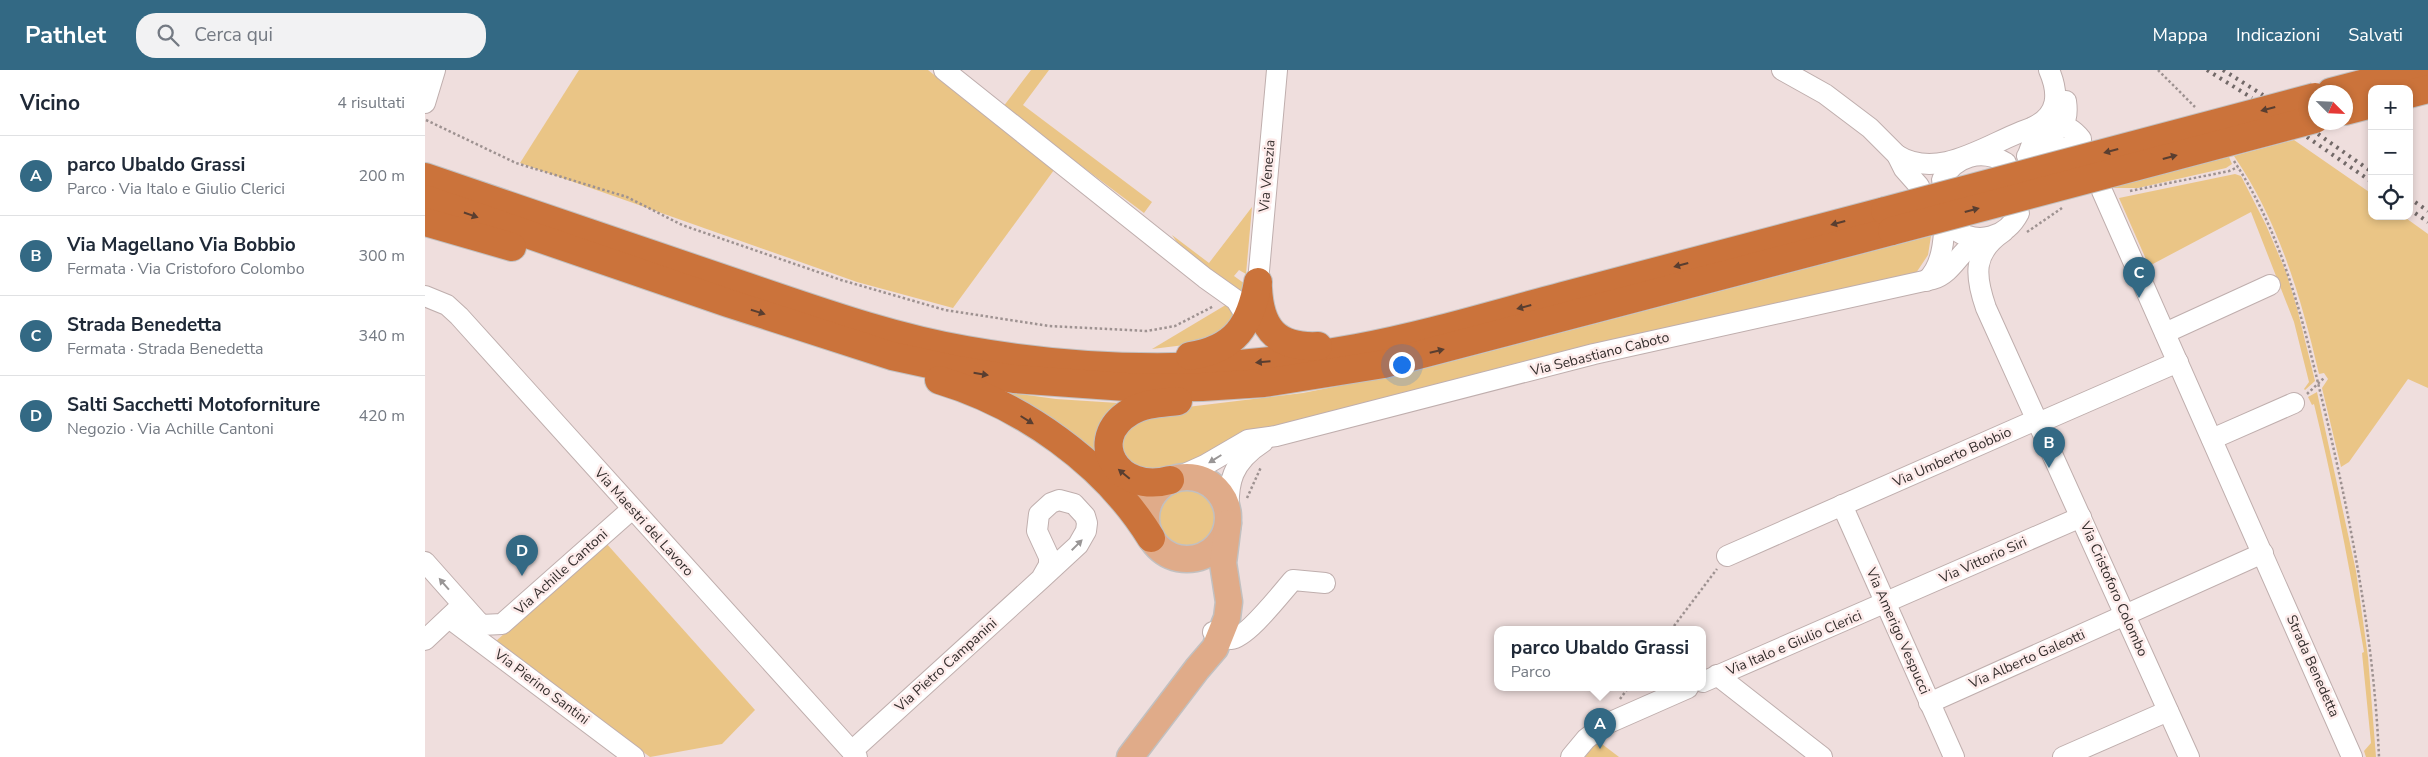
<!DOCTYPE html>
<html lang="it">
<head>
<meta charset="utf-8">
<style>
  :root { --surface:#fff; --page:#f2f2f3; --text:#1f2937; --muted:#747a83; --line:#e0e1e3; --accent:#336984 }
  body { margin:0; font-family:"Nunito Sans",sans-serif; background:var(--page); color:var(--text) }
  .controls { position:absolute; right:15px; top:15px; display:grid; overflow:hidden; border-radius:10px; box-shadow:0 2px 8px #0003 }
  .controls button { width:45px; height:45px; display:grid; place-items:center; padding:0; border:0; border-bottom:1px solid var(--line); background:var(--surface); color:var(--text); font:25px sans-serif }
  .compass { position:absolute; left:1883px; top:15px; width:45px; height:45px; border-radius:50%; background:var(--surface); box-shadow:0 2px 8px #0003; rotate:114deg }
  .you { position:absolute; left:976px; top:294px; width:18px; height:18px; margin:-12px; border:4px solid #fff; border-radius:50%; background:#1a73e8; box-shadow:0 0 0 8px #1a73e833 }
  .badge { display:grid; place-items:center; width:32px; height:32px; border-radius:50%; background:var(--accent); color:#fff; font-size:16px; font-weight:700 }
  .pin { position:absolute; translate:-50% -41px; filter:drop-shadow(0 1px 2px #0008) }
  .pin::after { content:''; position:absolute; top:26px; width:18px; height:15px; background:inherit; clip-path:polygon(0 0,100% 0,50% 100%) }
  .popup { position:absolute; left:1069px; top:556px; width:212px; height:65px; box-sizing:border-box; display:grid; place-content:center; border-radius:10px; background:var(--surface); filter:drop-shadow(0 1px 4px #0005); font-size:16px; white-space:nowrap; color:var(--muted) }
  .popup b { font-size:19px; color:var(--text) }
  .popup::after { content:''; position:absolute; left:50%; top:100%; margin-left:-10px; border:10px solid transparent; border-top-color:var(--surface) }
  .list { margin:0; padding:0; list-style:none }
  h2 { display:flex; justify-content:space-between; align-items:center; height:65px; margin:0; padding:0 20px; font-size:21px }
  h2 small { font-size:16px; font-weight:400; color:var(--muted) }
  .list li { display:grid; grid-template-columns:32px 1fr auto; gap:15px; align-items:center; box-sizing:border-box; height:80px; padding:0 20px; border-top:1px solid var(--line) }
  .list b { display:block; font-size:19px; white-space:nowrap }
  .list p { margin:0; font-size:16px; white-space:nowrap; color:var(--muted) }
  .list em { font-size:16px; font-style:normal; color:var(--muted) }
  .icon { flex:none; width:28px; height:28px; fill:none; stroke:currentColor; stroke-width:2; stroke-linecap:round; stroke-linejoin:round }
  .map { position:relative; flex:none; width:2003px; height:687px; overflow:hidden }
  header { display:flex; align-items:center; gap:30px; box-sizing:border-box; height:70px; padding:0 25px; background:var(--accent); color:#fff }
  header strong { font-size:24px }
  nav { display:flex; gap:28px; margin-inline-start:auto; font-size:18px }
  .search { width:350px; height:45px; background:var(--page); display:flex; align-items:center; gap:12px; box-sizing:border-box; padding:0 18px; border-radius:20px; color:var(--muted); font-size:19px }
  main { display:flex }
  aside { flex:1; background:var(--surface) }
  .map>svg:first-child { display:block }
  .green { fill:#eac586 }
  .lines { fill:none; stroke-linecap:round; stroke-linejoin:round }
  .minor-casing { stroke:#bfaead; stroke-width:22 }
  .major-casing { stroke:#c2c0c0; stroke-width:29 }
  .highway-casing { stroke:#c2c0c0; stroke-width:30 }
  .path { stroke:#9e9291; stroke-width:2.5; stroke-dasharray:2.5 2.5; stroke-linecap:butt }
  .minor { stroke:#fff; stroke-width:20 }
  .major { stroke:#e0ab89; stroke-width:26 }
  .highway { stroke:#cb733b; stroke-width:28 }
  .rail { stroke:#726968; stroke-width:4; stroke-dasharray:2.5 5; stroke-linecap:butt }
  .highway-bridge-casing { stroke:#c2c0c0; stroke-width:30; stroke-linecap:butt }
  .highway-bridge { stroke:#cb733b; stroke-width:28 }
  .oneway { fill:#593e30 }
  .oneway2 { fill:#999696 }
  .labels { text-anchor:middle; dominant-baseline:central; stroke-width:5; stroke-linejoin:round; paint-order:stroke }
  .street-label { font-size:14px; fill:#332d2c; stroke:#fdebea }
</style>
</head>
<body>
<header>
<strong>Pathlet</strong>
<div class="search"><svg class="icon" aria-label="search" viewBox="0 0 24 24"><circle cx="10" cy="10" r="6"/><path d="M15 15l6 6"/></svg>Cerca qui</div>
<nav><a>Mappa</a><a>Indicazioni</a><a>Salvati</a></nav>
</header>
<main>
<aside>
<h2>Vicino<small>4 risultati</small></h2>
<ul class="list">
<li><span class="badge">A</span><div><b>parco Ubaldo Grassi</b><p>Parco · Via Italo e Giulio Clerici</p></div><em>200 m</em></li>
<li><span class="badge">B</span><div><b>Via Magellano Via Bobbio</b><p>Fermata · Via Cristoforo Colombo</p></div><em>300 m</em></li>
<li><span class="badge">C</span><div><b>Strada Benedetta</b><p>Fermata · Strada Benedetta</p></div><em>340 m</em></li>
<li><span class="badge">D</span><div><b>Salti Sacchetti Motoforniture</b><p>Negozio · Via Achille Cantoni</p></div><em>420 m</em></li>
</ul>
</aside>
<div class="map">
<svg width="2003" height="687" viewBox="0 0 2003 687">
  <rect width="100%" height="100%" fill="#efdedd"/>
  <g class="green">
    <path d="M154,0H503L629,100L528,238L432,212L95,93Z"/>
    <path d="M606,0H624L598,35L727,132L719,143L578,37Z"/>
    <path d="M1869,70L1947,124V146H1978L2003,164V318L1983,309L1924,392L1916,397L1897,318L1903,309L1899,303L1894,304C1876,227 1854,152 1809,86Z"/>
    <path d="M1804,87L1807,94L1801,98L1713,118H1686Z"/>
    <path d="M1810,104L1816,106L1841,155L1861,202L1872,238L1890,311L1880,320L1879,319L1884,312L1869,252L1826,142L1724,196L1694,128Z"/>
    <path d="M827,137L821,204L814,200L809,206L820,214L819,220L816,221L791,203L787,207L756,178L747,165L784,193Z"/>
    <path d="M1506,166L1503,185L1491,203L1139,281L831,361L778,390L717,407L696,392L697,356L754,338L878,323L994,300Z"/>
    <path d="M804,233L809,237V255L792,271L727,279Z"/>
    <path d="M573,321L631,329L693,333L686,341L674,385Z"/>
    <path d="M1892,322L1931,501L1943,587L1951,687H1941L1939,681L1946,673L1937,583L1939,582C1925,499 1909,416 1889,334L1887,335L1883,327Z"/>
    <circle cx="763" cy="448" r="32"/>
    <path d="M181,473L330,640L297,674L225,687L70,572Z"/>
    <path d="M1173,671L1194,687H1160Z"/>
  </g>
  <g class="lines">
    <defs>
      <g id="minor">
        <path d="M519,0L780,208L811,230L819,243L816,258"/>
        <path d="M1357,0L1400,24L1445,58L1472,85L1479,99L1494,116"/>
        <path d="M0,33L10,0"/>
        <path d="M1608,57C1634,45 1634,23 1624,0"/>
        <path d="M1609,80L1625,74L1640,78"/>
        <path d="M1472,85C1536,125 1616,16 1656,69"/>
        <path d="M1602,86C1605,82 1605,75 1609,72C1624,58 1646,65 1641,31"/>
        <path d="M1517,110C1530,86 1557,78 1581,93"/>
        <path d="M1677,121L1927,687"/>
        <path d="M1530,160C1553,175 1581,168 1594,143"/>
        <path d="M1578,162C1547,183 1550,206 1561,238L1764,687"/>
        <path d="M1501,211C1514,200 1518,179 1519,162"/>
        <path d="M827,223L833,212L852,0"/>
        <path d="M0,226L22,235L34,246L432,687"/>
        <path d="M1740,263L1845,215"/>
        <path d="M1787,369L1869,333"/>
        <path d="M751,408L780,395L823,370L851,366L1169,284L1508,209C1531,202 1536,174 1561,168"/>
        <path d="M1417,435L1529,687"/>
        <path d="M804,446C802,412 807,392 838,372"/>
        <path d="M1302,486L1604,353L1620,350L1753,292"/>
        <path d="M0,492L56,555L77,554L207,439"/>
        <path d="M24,548L209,687"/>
        <path d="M788,562C793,565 800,569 806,569C822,568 857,522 868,510L900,513"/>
        <path d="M0,570L34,538"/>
        <path d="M1292,605L1397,687"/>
        <path d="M1278,612L1656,447"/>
        <path d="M1504,633L1838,483"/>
        <path d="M427,681L616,509L653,475L661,461L662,453L660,446L649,434L634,430L626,433L614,444L612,461L624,487V495L616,509"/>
        <path d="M1146,687L1161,669L1179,655L1263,618"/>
        <path d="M1638,687L1743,641"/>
      </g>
      <g id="major">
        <circle cx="762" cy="448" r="41"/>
        <path d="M705,687L772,599L790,578L802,548L804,532L798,493L803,453"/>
      </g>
      <g id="highway">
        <path d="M1906,22L1990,0"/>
        <path d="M1984,24L2003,19"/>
        <path d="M1920,41L1947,34"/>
        <path d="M0,107C108,143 215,181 323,217C394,241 466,267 541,280C670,303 803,303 932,278C1002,265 1070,244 1138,226C1246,198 1353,169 1460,141"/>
        <path d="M0,129L303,233L467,286L527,299L589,309L715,318L777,317L839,313L959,294L1467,161"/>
        <path d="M0,152L87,177"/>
        <path d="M833,218C835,258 851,278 893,276"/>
        <path d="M765,286C810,279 825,256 833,212"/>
        <path d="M514,310C597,335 680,393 726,468"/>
        <path d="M745,410C692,425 660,369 705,342C719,333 737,333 753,331"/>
      </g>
    </defs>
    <use href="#minor" class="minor-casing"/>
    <use href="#major" class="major-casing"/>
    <use href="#highway" class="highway-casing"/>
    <g class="path">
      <path d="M1733,0L1770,37"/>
      <path d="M1,50L91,93L202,127L257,155L416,210L520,240L624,256L722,261L750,256L789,236"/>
      <path d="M1809,91C1861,170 1880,260 1902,350C1928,461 1949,573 1954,687"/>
      <path d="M1705,121L1804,101L1813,97"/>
      <path d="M1602,162L1637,138"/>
      <path d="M1882,324L1900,307"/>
      <path d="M822,428L836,397"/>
      <path d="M1246,560L1292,499"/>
      <path d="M1195,629L1203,618"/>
    </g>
    <use href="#minor" class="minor"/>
    <use href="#major" class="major"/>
    <use href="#highway" class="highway"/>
    <g class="rail">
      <path d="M1782,0L1827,28"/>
      <path d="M1798,0L1838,25"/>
      <path d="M1893,64L1947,102"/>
      <path d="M1882,67L1947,112"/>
      <path d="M1984,128L2003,141"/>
      <path d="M1984,139L2003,152"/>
    </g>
    <defs>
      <g id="highway-bridge">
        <path d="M1460,141L1890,27"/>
        <path d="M1467,161L1890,49"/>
      </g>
    </defs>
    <use href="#highway-bridge" class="highway-bridge-casing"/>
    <use href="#highway-bridge" class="highway-bridge"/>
  </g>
  <defs><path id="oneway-solid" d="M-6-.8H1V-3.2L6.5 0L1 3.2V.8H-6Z" transform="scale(1.25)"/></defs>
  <g class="oneway">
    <use href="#oneway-solid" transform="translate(1843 39) rotate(165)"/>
    <use href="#oneway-solid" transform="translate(1686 81) rotate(165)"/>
    <use href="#oneway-solid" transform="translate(1745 87) rotate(-15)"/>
    <use href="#oneway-solid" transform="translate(1547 140) rotate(-15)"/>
    <use href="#oneway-solid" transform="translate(46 145) rotate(19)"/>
    <use href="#oneway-solid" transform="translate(1413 153) rotate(165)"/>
    <use href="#oneway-solid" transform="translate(1256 195) rotate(165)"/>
    <use href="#oneway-solid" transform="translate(1099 237) rotate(165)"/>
    <use href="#oneway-solid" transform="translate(333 242) rotate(17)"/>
    <use href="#oneway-solid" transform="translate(1012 281) rotate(-14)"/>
    <use href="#oneway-solid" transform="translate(838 292) rotate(175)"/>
    <use href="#oneway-solid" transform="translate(556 304) rotate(9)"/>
    <use href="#oneway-solid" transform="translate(602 350) rotate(32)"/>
    <use href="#oneway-solid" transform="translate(699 404) rotate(-140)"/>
  </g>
  <g class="oneway2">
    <use href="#oneway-solid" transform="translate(790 389) rotate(148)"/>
    <use href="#oneway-solid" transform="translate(652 475) rotate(-45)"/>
    <use href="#oneway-solid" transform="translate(19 514) rotate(-131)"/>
  </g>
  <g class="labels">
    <g class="street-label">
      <text transform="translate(842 106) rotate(-85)">Via Venezia</text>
      <text transform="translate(1175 284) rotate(-14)">Via Sebastiano Caboto</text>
      <text transform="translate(1527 387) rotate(-24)">Via Umberto Bobbio</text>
      <text transform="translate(219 452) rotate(48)">Via Maestri del Lavoro</text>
      <text transform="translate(1558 490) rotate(-24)">Via Vittorio Siri</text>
      <text transform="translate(136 502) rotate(-42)">Via Achille Cantoni</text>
      <text transform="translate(1689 519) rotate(66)">Via Cristoforo Colombo</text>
      <text transform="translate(1473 561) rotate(66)">Via Amerigo Vespucci</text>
      <text transform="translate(1369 573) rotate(-23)">Via Italo e Giulio Clerici</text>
      <text transform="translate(1602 589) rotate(-24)">Via Alberto Galeotti</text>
      <text transform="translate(521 595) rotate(-42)">Via Pietro Campanini</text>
      <text transform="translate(1888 596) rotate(66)">Strada Benedetta</text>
      <text transform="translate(117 617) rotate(37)">Via Pierino Santini</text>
    </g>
  </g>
</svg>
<div class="controls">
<button>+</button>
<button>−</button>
<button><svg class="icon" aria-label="locate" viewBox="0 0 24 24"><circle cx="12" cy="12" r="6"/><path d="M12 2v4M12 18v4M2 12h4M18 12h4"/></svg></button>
</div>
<svg class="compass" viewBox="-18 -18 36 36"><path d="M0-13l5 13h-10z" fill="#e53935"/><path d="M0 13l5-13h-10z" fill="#747a83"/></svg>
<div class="you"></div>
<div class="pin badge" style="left:1175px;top:679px">A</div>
<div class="popup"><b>parco Ubaldo Grassi</b>Parco</div>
<div class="pin badge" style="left:1624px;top:398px">B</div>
<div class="pin badge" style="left:1714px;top:228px">C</div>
<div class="pin badge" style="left:97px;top:506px">D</div>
</div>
</main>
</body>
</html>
